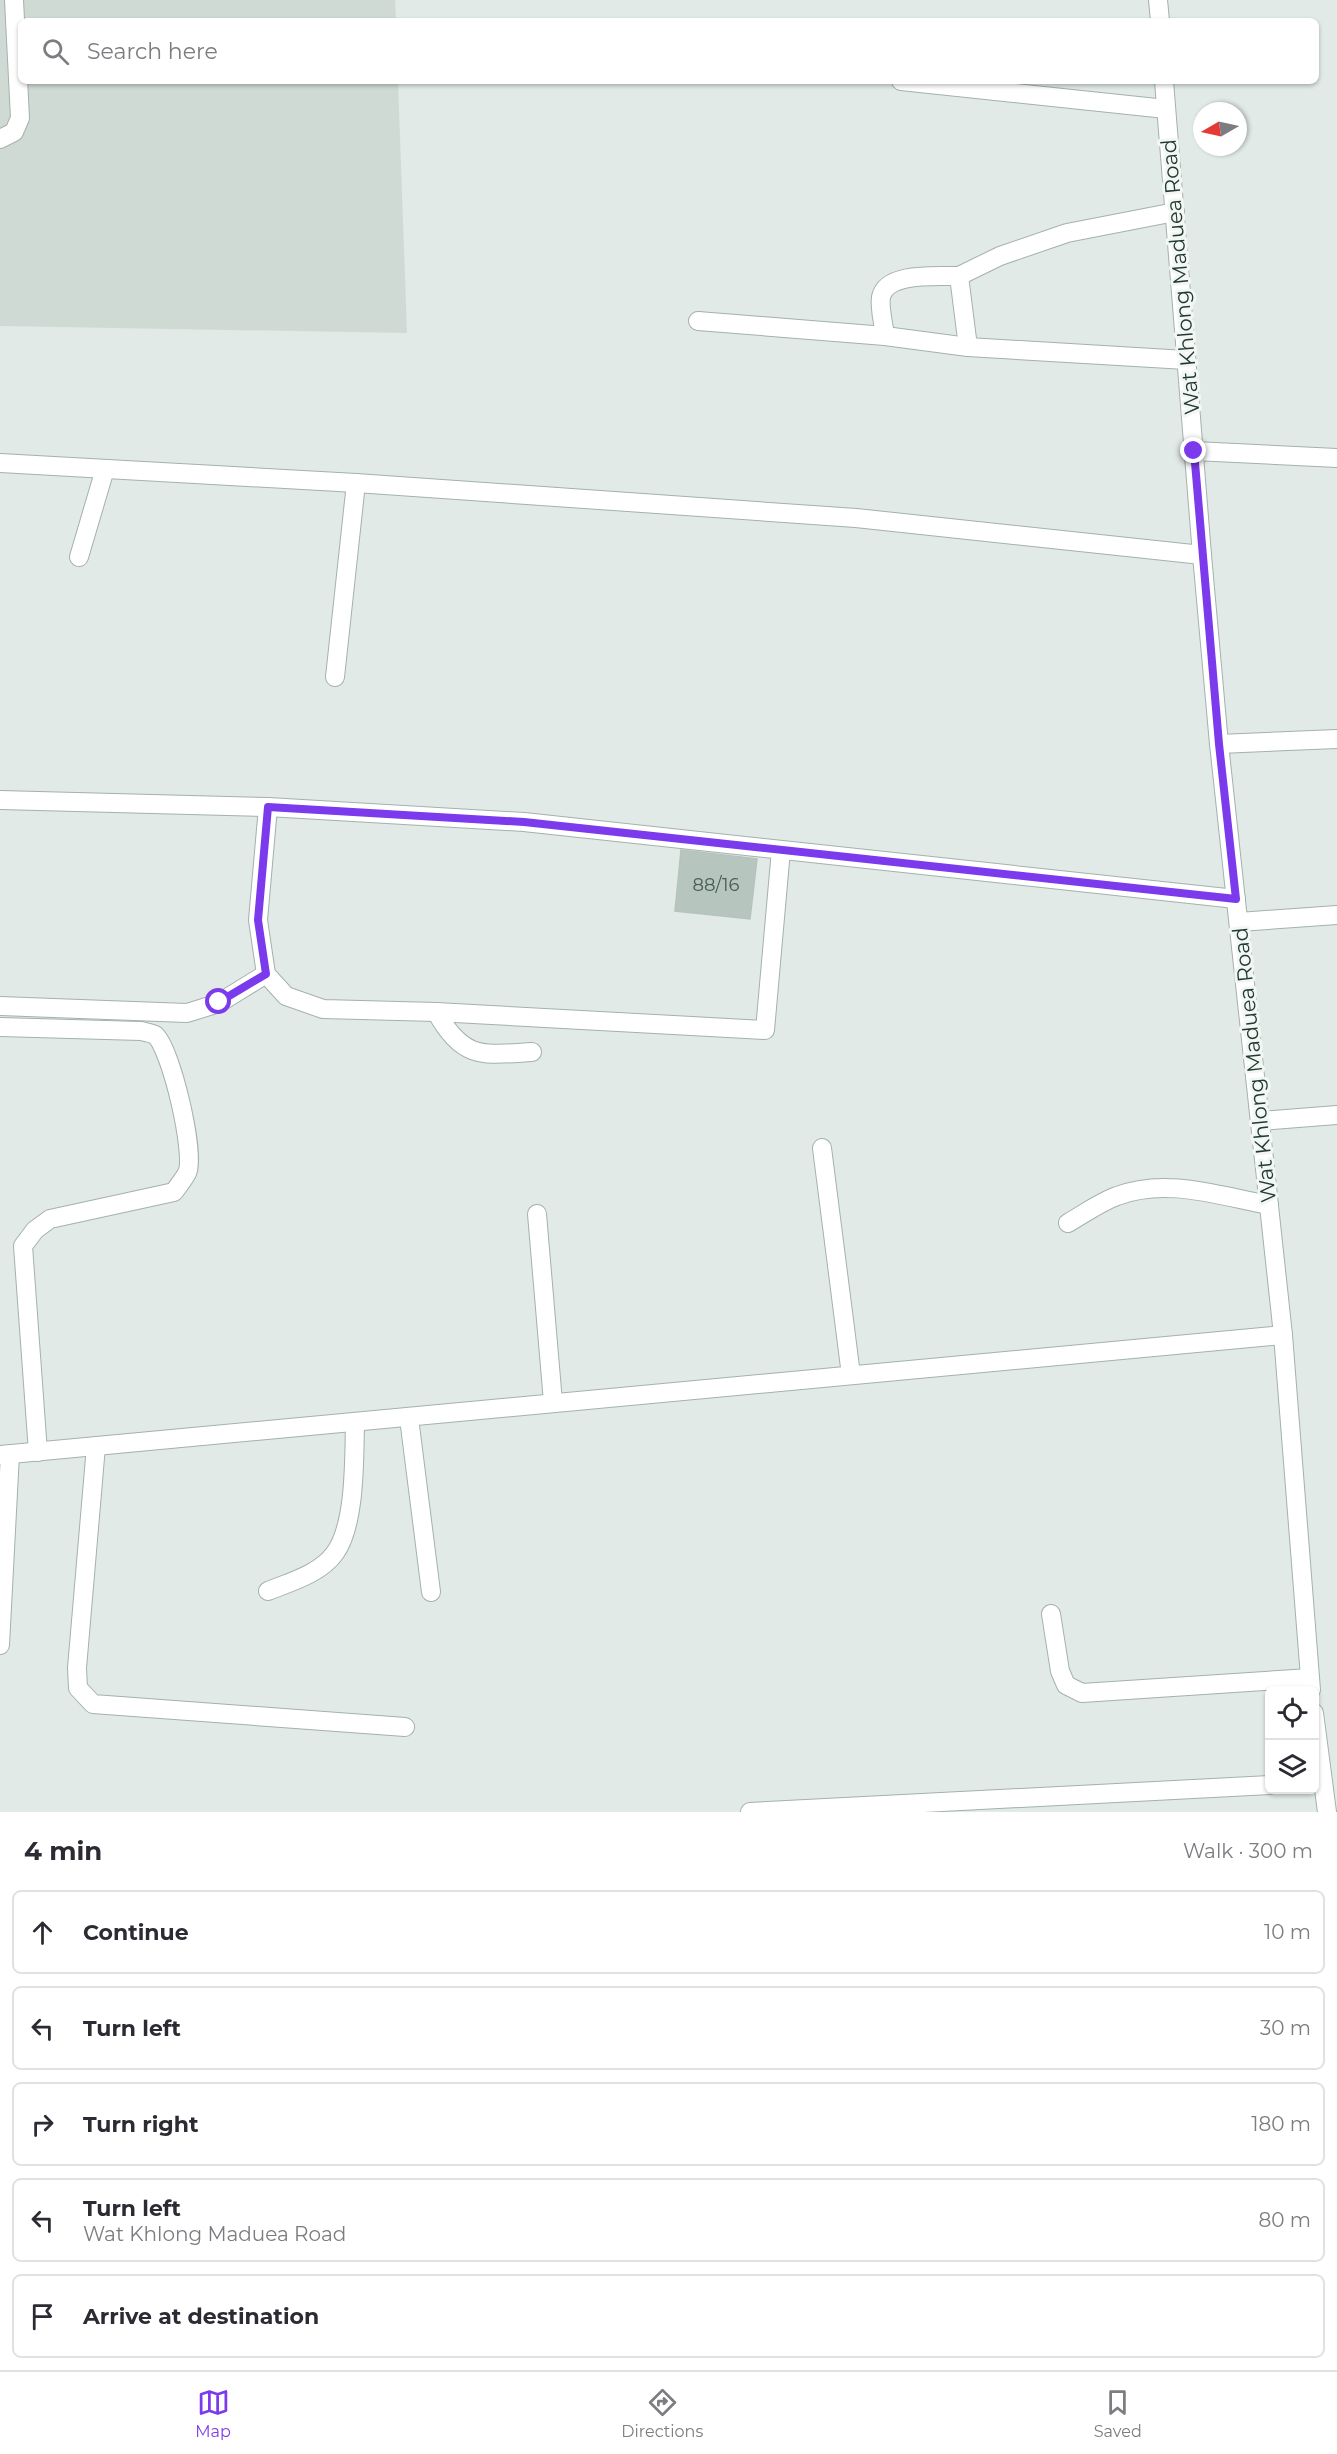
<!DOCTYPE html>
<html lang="en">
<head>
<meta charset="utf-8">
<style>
  :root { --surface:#fff; --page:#f7f7f7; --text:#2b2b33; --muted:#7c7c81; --line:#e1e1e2; --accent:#7c3aed }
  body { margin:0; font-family:Montserrat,sans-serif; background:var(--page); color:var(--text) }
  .controls { position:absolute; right:18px; bottom:18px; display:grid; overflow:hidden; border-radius:9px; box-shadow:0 2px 4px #0004 }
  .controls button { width:54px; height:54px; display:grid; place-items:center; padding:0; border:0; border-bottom:2px solid var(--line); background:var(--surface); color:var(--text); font:30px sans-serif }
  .compass { position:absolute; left:1193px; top:102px; width:54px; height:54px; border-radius:50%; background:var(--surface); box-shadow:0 2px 4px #0004; rotate:261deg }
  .stop { position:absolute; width:18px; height:18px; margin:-14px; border:4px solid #7c3aed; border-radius:50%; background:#fff }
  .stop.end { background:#7c3aed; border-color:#fff; box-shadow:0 2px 6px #0008 }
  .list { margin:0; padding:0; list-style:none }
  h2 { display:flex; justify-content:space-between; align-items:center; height:78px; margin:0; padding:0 24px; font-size:26px }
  h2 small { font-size:20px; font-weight:400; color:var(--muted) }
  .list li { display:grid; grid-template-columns:39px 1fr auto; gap:18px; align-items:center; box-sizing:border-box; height:84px; margin:0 12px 12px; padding:0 12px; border:2px solid var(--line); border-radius:9px }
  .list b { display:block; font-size:22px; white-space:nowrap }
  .list p { margin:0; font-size:20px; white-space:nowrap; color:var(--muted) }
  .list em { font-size:20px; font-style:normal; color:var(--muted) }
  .icon { flex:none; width:33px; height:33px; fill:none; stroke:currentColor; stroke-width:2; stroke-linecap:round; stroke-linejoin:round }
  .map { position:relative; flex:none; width:1337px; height:1812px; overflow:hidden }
  .search { position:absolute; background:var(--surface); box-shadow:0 2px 4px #0004; left:18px; right:18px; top:18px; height:66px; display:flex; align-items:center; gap:15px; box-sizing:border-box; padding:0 21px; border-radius:9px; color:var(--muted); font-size:22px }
  .sheet { height:558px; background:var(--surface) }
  nav { display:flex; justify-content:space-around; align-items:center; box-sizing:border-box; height:84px; border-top:2px solid var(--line); background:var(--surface); font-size:16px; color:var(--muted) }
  nav a { display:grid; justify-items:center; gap:3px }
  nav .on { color:var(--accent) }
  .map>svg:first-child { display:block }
  .built { fill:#d0dad5 }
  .building { fill:#b7c5bf; stroke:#b5c3bd; stroke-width:1.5 }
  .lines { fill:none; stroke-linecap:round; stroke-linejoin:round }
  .minor-casing { stroke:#a4b1ad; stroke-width:20 }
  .minor { stroke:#fff; stroke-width:18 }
  .route { stroke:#7c3aed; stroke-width:8 }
  .labels { text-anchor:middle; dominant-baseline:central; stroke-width:6; stroke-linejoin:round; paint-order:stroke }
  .number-label { font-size:18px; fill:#485c56 }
  .street-label { font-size:21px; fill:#233933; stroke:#f2f7f4 }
</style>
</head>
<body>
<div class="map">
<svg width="1337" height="1812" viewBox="0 0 1337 1812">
  <rect width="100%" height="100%" fill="#e1eae6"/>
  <path class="built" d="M0,0H395L396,21H21V81H398L407,333L0,326Z"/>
  <path class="building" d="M681,850L757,859L750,919L675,911Z"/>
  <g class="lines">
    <defs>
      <g id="minor">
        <path d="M1158,0L1160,21"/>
        <path d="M901,81L1166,109"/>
        <path d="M1164,81L1202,555L1219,744L1283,1335L1311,1690"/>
        <path d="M0,139L14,132L20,118L14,0"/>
        <path d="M698,321L885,336L968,347L1186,360"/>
        <path d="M885,336C884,325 879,308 881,297C887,271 939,277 959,276"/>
        <path d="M968,347L959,276L1000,256L1067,233L1175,212"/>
        <path d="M1194,451L1337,458"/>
        <path d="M0,463L356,483L856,518L1202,555"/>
        <path d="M79,557L105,469"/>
        <path d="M335,677L356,483"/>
        <path d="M1219,744L1337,739"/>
        <path d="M0,800L268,807L524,822L1236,899"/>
        <path d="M268,807L258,920L266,974L286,996L323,1009L436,1012L765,1030L781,850"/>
        <path d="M1239,922L1337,915"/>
        <path d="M0,1006L187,1013L219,1003L266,974"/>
        <path d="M436,1012C464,1060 481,1055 532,1052"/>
        <path d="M0,1027L141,1031C145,1032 151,1033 155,1035C171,1048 196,1155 187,1173C184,1179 178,1186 174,1192L50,1219L35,1230L23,1246L38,1452"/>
        <path d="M1260,1121L1337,1115"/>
        <path d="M822,1148L851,1375"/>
        <path d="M537,1214L553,1402"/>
        <path d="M1068,1223C1084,1214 1100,1202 1117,1196C1166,1177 1220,1196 1269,1205"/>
        <path d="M409,1418L431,1592"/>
        <path d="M96,1446L77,1668L78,1688L93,1704L405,1727"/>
        <path d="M0,1455L1283,1335"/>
        <path d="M268,1591C290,1582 320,1574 335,1553C356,1524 354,1457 355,1422"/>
        <path d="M1051,1614L1060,1671L1066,1685L1082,1693L1310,1678"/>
        <path d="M0,1645L10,1454"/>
        <path d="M1314,1713L1327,1812"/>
        <path d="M750,1812L1270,1785"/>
      </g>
    </defs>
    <use href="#minor" class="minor-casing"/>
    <use href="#minor" class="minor"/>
  </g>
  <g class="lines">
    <path class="route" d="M219,1002L266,974L258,920L268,807L524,822L1236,899L1219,744L1194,451"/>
  </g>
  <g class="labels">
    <g class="number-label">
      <text x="716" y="885">88/16</text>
    </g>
    <g class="street-label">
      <text transform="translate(1180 277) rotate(-95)">Wat Khlong Maduea Road</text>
      <text transform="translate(1254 1065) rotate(-96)">Wat Khlong Maduea Road</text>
    </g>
  </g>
</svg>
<div class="controls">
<button><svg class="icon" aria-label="locate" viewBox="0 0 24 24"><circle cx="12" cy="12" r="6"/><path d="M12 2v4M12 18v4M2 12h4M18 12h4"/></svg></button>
<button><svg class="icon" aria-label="layers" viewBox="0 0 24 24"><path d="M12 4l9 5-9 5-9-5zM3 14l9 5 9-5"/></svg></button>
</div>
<svg class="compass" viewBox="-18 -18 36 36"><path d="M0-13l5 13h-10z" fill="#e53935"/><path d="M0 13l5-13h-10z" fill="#7c7c81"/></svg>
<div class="stop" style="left:219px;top:1002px"></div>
<div class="stop end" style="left:1194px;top:451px"></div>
<div class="search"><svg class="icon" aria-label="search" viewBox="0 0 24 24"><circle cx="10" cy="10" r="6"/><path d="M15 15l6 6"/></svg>Search here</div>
</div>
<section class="sheet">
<h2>4 min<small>Walk · 300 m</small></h2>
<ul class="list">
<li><svg class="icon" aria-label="ahead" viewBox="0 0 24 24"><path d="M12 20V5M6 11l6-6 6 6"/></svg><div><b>Continue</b></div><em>10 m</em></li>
<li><svg class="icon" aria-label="left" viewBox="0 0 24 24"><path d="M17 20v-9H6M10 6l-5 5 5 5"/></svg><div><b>Turn left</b></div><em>30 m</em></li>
<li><svg class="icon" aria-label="right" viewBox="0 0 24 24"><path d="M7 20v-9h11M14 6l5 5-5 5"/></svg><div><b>Turn right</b></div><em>180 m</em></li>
<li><svg class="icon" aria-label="left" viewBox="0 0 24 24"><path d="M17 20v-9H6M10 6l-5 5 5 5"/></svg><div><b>Turn left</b><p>Wat Khlong Maduea Road</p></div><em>80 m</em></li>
<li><svg class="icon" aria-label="arrive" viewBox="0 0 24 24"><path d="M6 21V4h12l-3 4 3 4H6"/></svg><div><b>Arrive at destination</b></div></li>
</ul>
</section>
<nav>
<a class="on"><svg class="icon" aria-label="map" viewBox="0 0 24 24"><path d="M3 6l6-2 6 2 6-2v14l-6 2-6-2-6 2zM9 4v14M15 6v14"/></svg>Map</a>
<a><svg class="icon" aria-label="directions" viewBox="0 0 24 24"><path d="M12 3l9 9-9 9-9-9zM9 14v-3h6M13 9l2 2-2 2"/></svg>Directions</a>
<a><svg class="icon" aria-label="saved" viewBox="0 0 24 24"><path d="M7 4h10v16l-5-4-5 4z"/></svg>Saved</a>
</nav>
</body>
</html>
